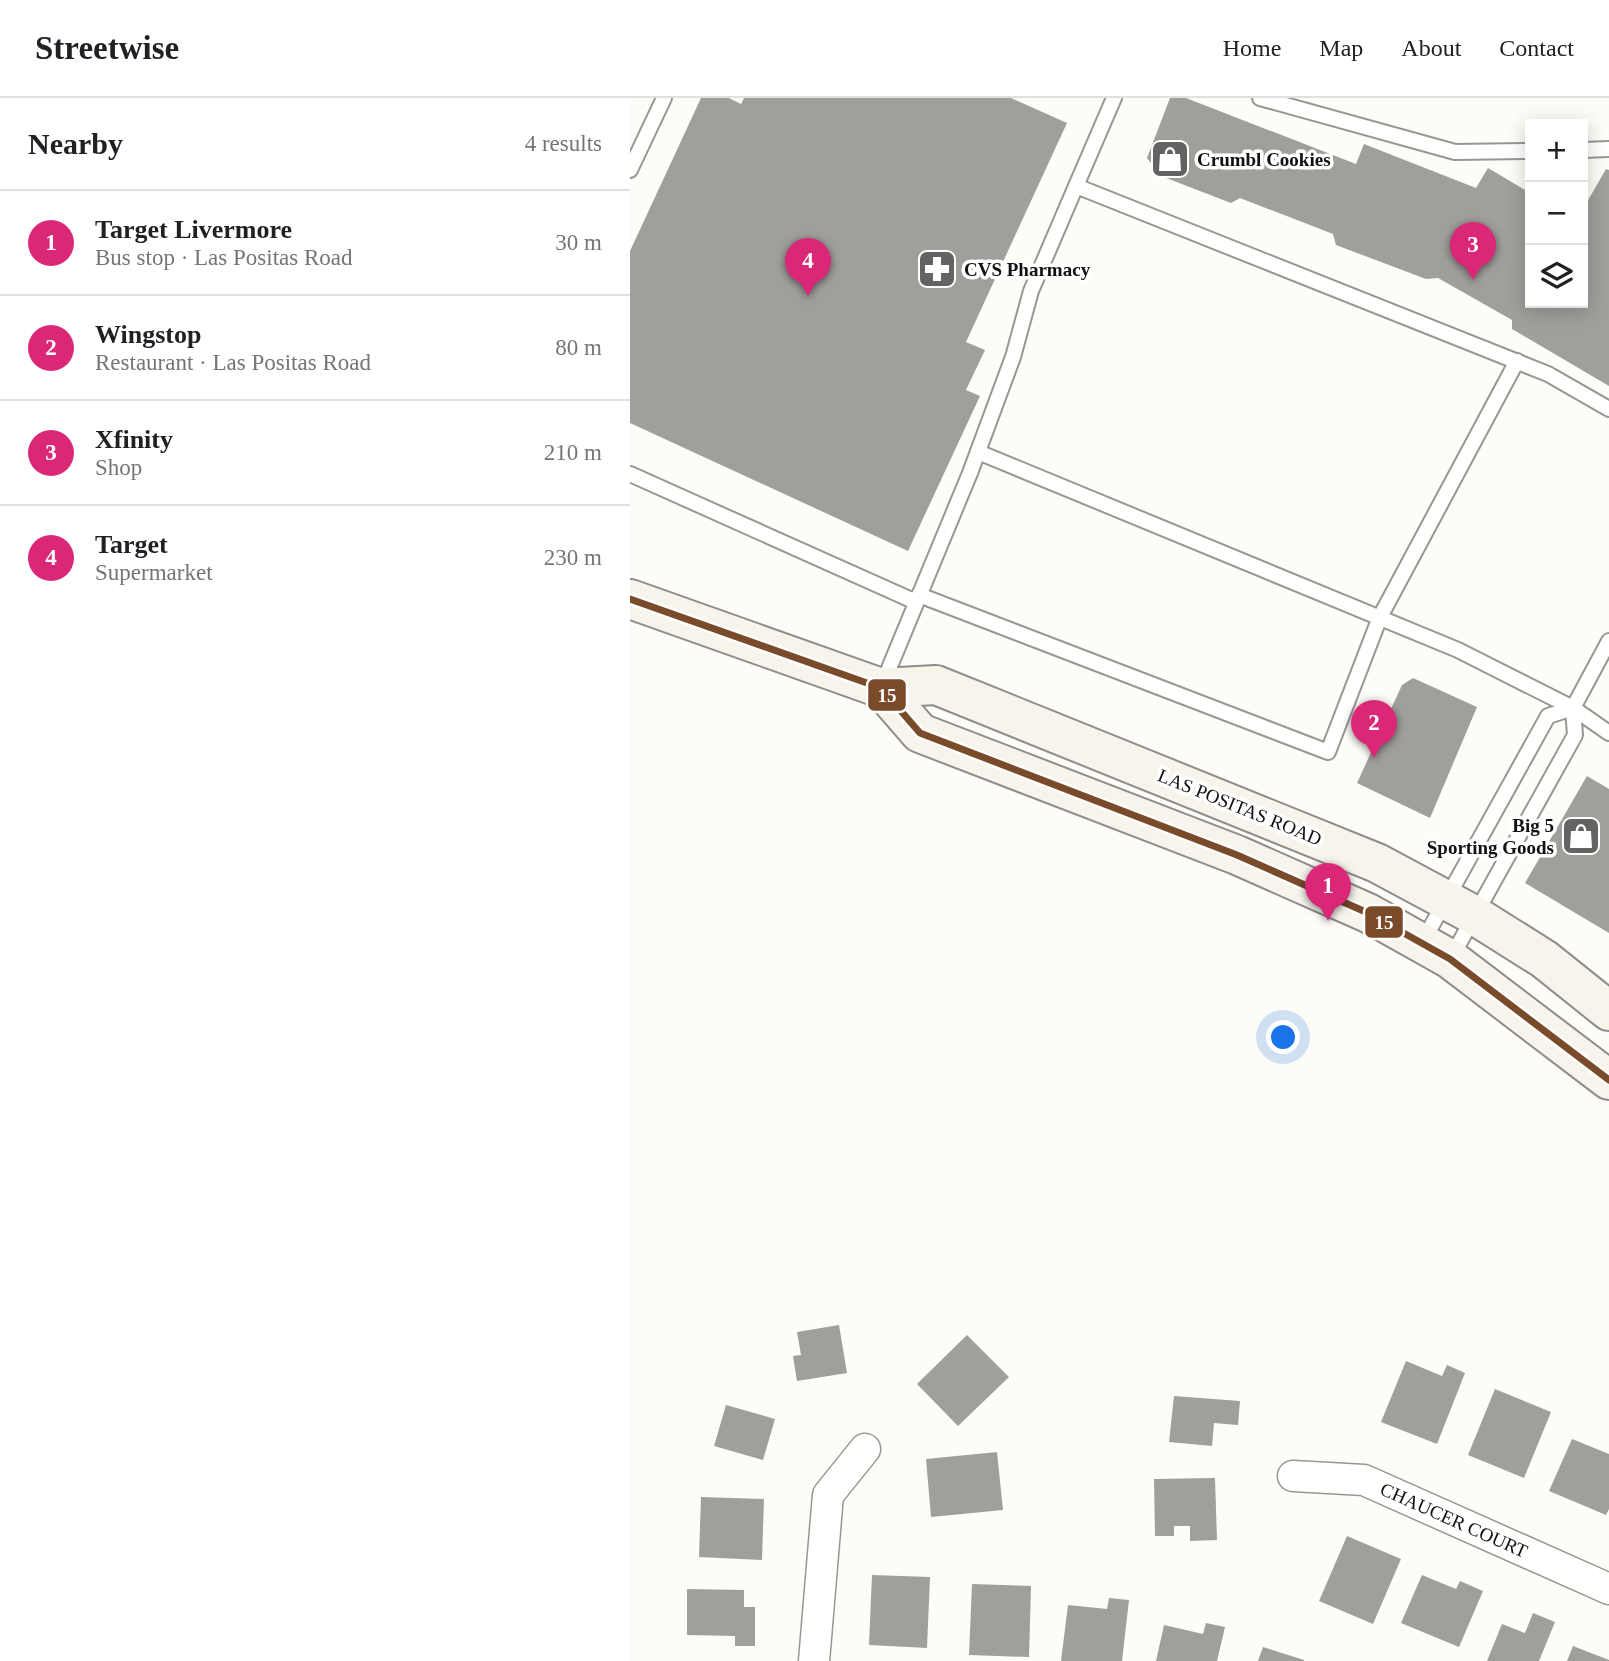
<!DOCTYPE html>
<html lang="en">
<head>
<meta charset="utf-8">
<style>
  :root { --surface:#fff; --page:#f6f6f6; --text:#202124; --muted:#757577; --line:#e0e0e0; --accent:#db2777 }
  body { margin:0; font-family:"Times New Roman",serif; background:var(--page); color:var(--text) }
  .controls { position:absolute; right:21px; top:21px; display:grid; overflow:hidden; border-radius:0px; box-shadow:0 4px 18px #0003 }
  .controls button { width:63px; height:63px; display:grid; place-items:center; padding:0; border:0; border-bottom:2px solid var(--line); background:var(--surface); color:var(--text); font:35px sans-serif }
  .you { position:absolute; left:654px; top:940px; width:24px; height:24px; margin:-18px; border:5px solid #fff; border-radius:50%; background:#1a73e8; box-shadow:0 0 0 10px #1a73e833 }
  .badge { display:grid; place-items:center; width:46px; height:46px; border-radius:50%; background:var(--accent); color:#fff; font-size:23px; font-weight:700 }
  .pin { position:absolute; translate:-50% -58px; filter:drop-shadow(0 2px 4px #0008) }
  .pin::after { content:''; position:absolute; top:37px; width:24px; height:21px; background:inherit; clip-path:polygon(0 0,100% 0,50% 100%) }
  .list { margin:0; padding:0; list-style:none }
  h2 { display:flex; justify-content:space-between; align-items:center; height:91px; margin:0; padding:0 28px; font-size:30px }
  h2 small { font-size:23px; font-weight:400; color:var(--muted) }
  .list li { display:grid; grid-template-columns:46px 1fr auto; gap:21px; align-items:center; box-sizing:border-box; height:105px; padding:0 28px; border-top:2px solid var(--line) }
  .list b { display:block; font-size:26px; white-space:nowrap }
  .list p { margin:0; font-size:23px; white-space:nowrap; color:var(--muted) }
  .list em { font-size:23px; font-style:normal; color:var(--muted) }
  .icon { flex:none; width:38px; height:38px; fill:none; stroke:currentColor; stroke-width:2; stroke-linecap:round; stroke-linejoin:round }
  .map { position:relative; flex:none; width:979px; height:1563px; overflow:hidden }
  header { display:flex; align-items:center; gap:42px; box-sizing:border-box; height:98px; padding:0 35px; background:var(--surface); border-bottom:2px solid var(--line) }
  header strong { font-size:33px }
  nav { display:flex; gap:38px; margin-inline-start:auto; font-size:24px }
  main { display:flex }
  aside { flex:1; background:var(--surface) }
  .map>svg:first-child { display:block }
  .building { fill:#a19f9c }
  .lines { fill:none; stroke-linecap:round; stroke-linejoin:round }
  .lane-casing { stroke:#979795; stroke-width:18 }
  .street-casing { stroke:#979795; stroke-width:33 }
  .secondary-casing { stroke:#8e8d8b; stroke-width:42 }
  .lane { stroke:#fffffe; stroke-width:14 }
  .street { stroke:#fffffe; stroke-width:30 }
  .secondary { stroke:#f6f4eb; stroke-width:38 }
  .bus-1-casing { stroke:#fff; stroke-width:12 }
  .bus-1 { stroke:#7a4b2a; stroke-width:7 }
  .labels { text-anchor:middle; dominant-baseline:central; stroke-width:7; stroke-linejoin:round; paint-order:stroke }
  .poi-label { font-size:19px; font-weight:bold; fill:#111; stroke:#fff; text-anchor:start }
  .street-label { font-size:19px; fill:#111; stroke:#fff }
  .line-badge { stroke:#fff; stroke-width:2.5 }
  .badge-label { font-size:19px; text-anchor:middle; font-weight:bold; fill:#fff }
</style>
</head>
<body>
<header>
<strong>Streetwise</strong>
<nav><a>Home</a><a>Map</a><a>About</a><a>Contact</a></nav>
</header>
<main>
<aside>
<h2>Nearby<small>4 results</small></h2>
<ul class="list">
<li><span class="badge">1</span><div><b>Target Livermore</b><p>Bus stop · Las Positas Road</p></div><em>30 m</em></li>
<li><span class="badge">2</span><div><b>Wingstop</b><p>Restaurant · Las Positas Road</p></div><em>80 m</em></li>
<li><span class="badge">3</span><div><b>Xfinity</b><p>Shop</p></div><em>210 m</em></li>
<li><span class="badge">4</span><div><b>Target</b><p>Supermarket</p></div><em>230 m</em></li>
</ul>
</aside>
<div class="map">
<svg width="979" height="1563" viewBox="0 0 979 1563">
  <rect width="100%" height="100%" fill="#fdfcf7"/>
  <g class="building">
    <path d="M71,0H99L111,6L114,0H381L437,25L336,244L355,252L336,292L350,298L278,453L0,325V153Z"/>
    <path d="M540,0H556L726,66L734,46L846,90L858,70L900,95V205H953V111L976,71L979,72V288L882,231V222L808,180L796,181L706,147L703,136L610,100L601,105L531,78L517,60Z"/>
    <path d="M783,580L847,609L800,720L727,685L772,587Z"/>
    <path d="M957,678L979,691V835L895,785Z"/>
    <path d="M209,1227L217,1275L167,1283L163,1258L171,1257L167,1234Z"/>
    <path d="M337,1237L379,1279L328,1328L287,1286Z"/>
    <path d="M776,1263L812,1278L817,1267L835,1275L807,1346L751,1324Z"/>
    <path d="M865,1291L921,1314L894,1380L838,1357Z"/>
    <path d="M544,1298L610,1303L608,1327L584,1325L582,1348L539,1344Z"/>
    <path d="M96,1307L145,1321L133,1362L84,1348Z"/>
    <path d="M942,1341L979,1356V1411L976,1417L919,1393Z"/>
    <path d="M367,1354L373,1412L301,1419L296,1361Z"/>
    <path d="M585,1380L587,1442L560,1443V1428H544V1438H525L524,1381Z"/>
    <path d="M71,1399L134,1401L132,1462L69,1459Z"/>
    <path d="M717,1438L771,1461L743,1526L689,1503Z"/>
    <path d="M242,1477L300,1479L297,1550L239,1547Z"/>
    <path d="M792,1477L826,1491L830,1483L853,1493L829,1549L771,1525Z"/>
    <path d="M342,1486L401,1488L399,1559L339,1557Z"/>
    <path d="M57,1491L114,1492V1509H125V1548H105V1538L57,1537Z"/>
    <path d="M479,1500L499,1502L492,1563H431L438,1507L477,1511Z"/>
    <path d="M903,1515L925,1524L909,1563H857L872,1526L895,1535Z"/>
    <path d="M576,1525L595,1529L587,1563H526L534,1527L573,1536Z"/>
    <path d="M943,1548L979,1562V1563H937Z"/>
    <path d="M633,1549L674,1562V1563H628Z"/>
  </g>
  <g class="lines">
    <defs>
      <g id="lane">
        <path d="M630,0L825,54L900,53"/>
        <path d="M953,52L979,51"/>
        <path d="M0,72L34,0"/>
        <path d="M446,88L484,0"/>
        <path d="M348,354L828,552L943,610L979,635"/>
        <path d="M0,376L286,504"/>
        <path d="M289,497L698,654L750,519L887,263"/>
        <path d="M253,585L340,375L383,259L401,193L446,88L918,276L979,311"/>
        <path d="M792,845L918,618L943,610"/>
        <path d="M821,860L945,637L943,610L979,543"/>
      </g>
      <g id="street">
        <path d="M663,1378L734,1382L979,1491"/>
        <path d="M184,1563L198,1397L235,1351"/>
      </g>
      <g id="secondary">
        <path d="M0,501L251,590L306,587L747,765L844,817L914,861L979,913"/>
        <path d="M251,590L290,635L607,757L738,815L820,861L979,982"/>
      </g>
    </defs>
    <use href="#lane" class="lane-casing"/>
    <use href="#street" class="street-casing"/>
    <use href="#secondary" class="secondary-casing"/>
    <use href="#lane" class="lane"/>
    <use href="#street" class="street"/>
    <use href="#secondary" class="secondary"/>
    <defs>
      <path id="bus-1" d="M0,501L251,590L290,635L607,757L738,815L820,861L979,982"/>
    </defs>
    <use href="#bus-1" class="bus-1-casing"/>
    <use href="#bus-1" class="bus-1"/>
  </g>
  <defs>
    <symbol id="shop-square" viewBox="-11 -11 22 22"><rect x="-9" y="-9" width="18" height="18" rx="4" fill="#646362" stroke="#fff"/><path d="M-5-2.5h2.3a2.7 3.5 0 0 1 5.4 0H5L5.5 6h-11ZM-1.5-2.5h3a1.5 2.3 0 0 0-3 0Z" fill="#fff"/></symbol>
    <symbol id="pharmacy-square" viewBox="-11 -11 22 22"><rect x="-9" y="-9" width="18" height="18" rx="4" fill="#646362" stroke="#fff"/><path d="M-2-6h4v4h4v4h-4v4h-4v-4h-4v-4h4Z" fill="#fff"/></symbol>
  </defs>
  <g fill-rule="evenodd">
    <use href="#shop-square" x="518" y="39" width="44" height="44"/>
    <use href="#pharmacy-square" x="285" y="149" width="44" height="44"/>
    <use href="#shop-square" x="929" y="716" width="44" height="44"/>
  </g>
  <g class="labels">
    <g class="poi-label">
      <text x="567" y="61">Crumbl Cookies</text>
      <text x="334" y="171">CVS Pharmacy</text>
      <text x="924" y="727" text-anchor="end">Big 5<tspan x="924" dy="22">Sporting Goods</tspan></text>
    </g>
    <g class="street-label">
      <text transform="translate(610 709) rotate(22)">LAS POSITAS ROAD</text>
      <text transform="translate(824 1422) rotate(24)">CHAUCER COURT</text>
    </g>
  </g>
  <g class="line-badge">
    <rect x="237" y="580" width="40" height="34" rx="7" fill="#7a4b2a"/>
    <rect x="734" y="807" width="40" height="34" rx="7" fill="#7a4b2a"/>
  </g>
  <g class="badge-label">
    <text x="257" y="604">15</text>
    <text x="754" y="831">15</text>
  </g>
</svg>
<div class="controls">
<button>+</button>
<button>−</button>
<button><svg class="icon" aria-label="layers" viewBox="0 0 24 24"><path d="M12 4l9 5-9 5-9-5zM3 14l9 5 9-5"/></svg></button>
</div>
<div class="you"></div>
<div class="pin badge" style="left:698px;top:823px">1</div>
<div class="pin badge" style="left:744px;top:660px">2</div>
<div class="pin badge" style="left:843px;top:182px">3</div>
<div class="pin badge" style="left:178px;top:198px">4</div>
</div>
</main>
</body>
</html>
